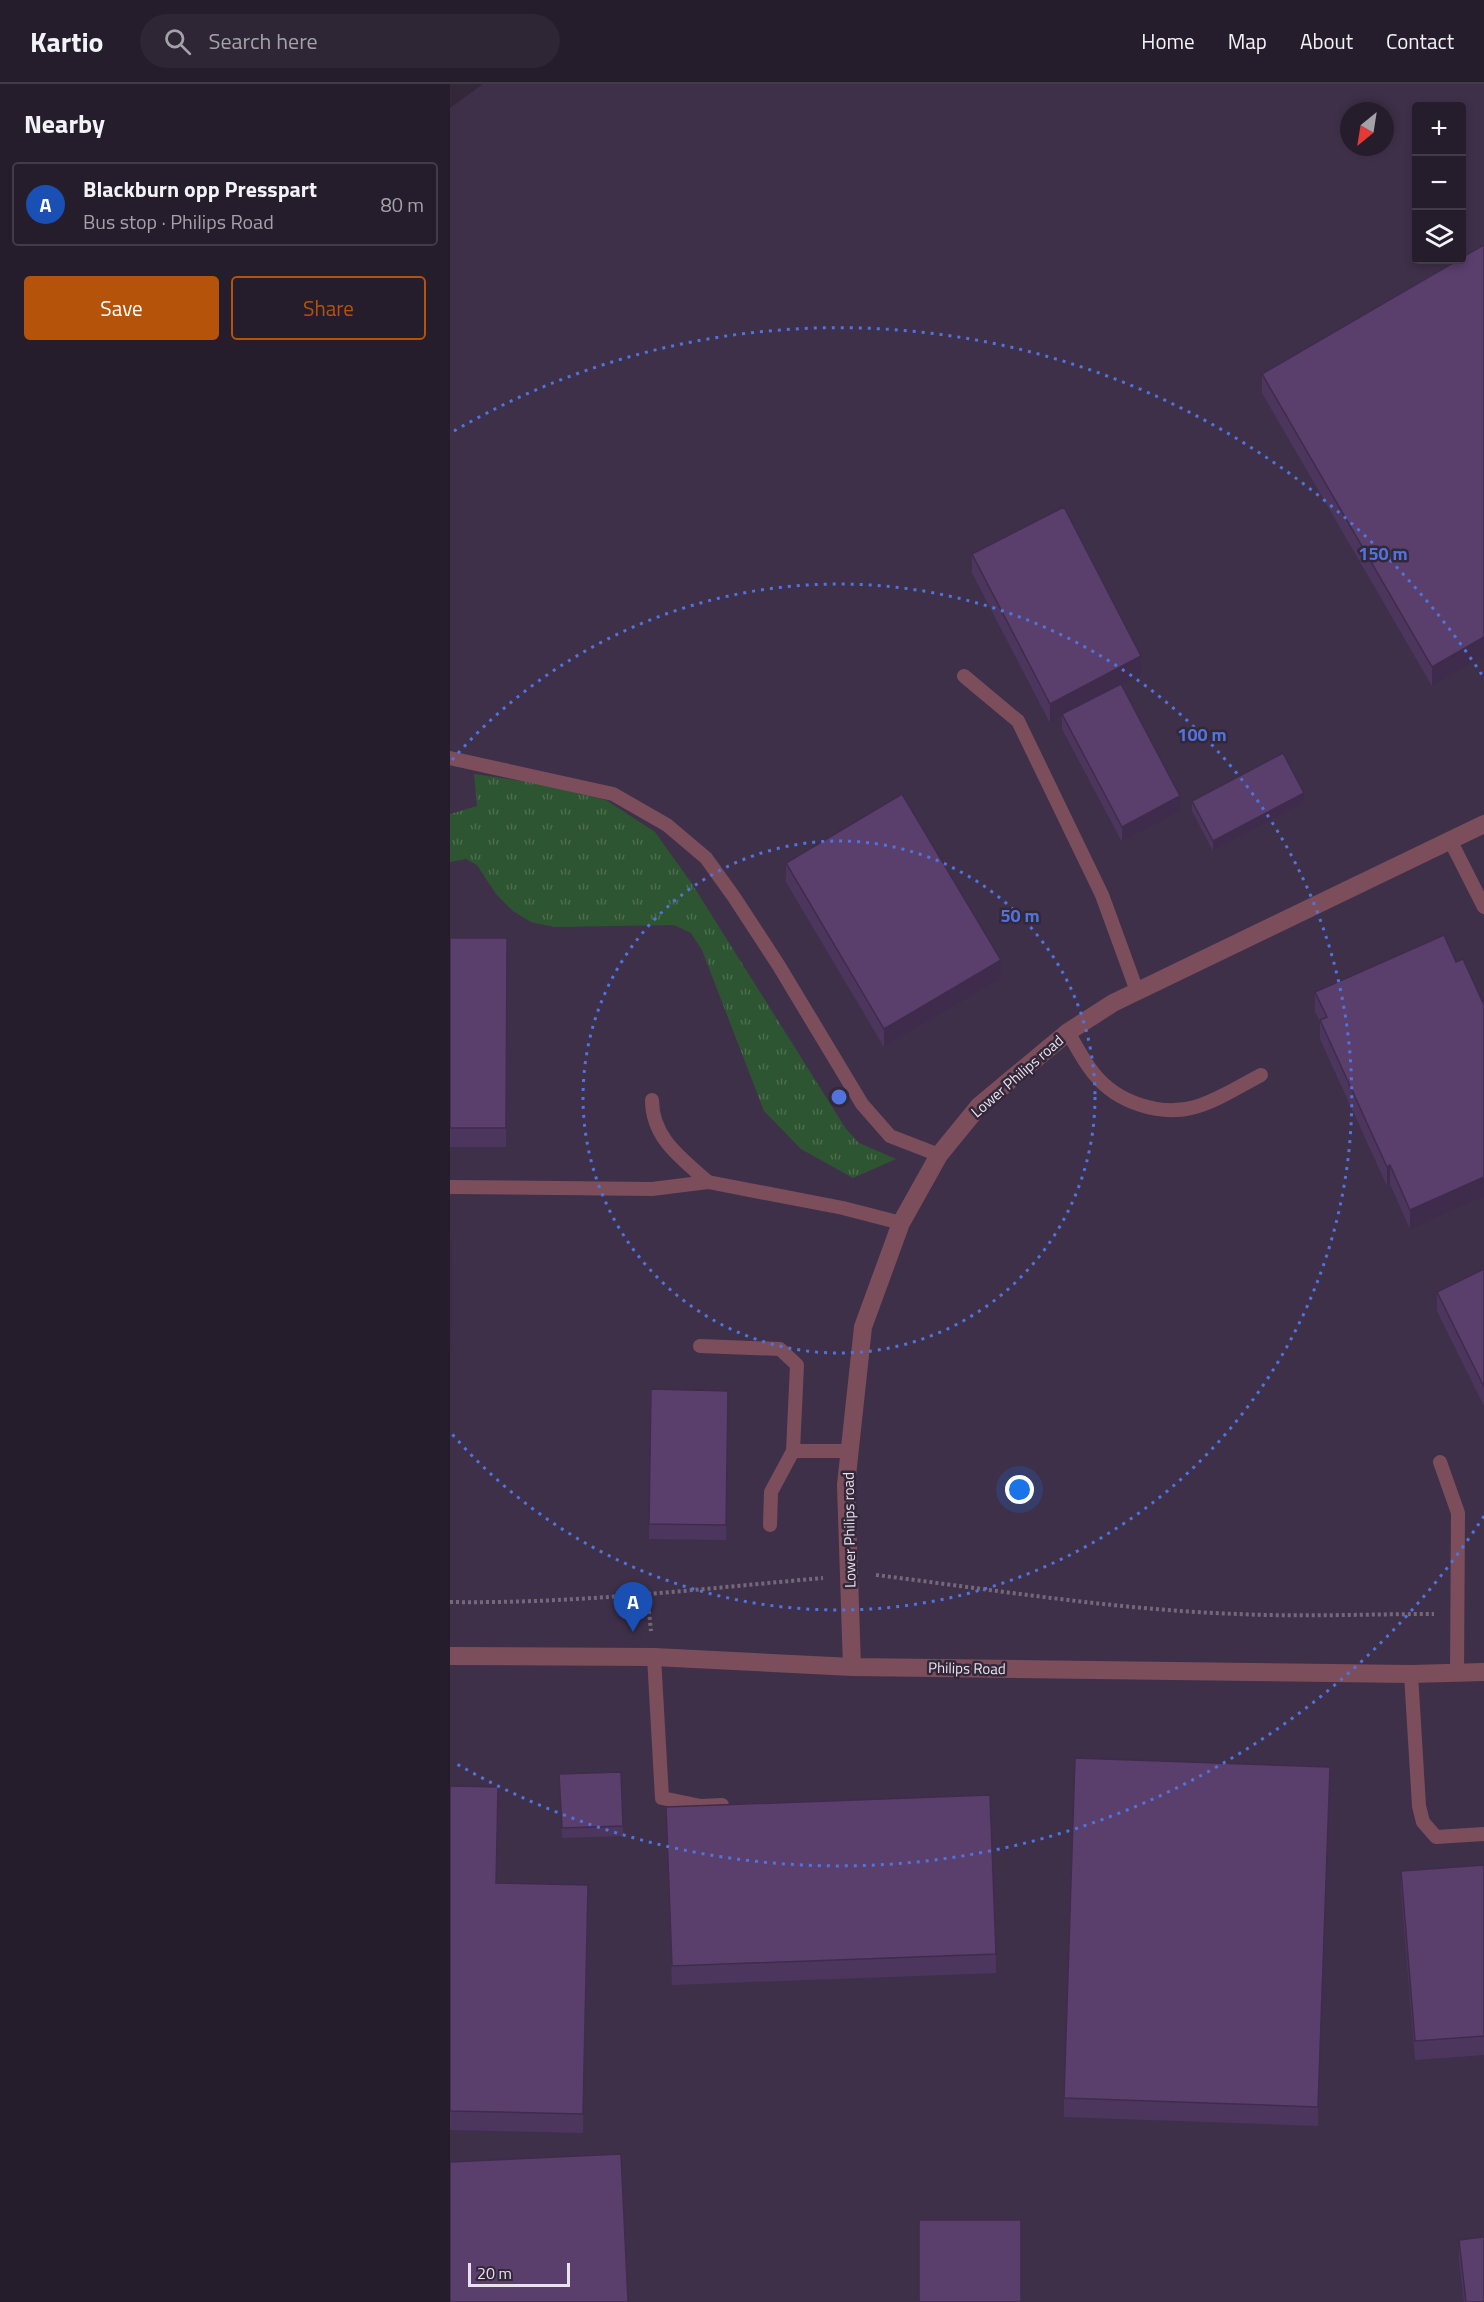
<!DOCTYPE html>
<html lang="en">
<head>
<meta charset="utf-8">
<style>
  :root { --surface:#261d2c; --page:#2e2634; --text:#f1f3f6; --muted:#a4a2a9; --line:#423b48; --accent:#b45309 }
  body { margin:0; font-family:"Titillium Web",sans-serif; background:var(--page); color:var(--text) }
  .controls { position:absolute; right:18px; top:18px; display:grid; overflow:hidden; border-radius:6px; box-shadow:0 3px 9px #0003 }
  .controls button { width:54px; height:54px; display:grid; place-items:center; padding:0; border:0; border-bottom:2px solid var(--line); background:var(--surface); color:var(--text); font:30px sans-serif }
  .compass { position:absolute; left:890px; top:18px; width:54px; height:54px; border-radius:50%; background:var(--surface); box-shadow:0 3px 9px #0003; rotate:210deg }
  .scale { position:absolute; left:18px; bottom:15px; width:102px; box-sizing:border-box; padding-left:6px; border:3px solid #e9e2ef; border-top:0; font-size:16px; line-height:21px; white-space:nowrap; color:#e9e2ef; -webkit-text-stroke:4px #33273a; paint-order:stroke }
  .you { position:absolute; left:570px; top:1406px; width:21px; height:21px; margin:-15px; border:4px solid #fff; border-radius:50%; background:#1a73e8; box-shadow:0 0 0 9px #1a73e833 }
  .badge { display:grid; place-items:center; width:39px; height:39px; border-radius:50%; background:var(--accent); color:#fff; font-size:20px; font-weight:700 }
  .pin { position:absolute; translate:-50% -50px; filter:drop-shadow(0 2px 3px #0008) }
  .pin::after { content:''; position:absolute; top:32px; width:21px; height:18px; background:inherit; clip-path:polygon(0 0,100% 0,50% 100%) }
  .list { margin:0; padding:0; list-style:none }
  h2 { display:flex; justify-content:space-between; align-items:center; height:78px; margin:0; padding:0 24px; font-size:26px }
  h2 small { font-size:20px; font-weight:400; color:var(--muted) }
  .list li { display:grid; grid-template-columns:39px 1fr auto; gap:18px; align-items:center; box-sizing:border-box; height:84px; margin:0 12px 12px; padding:0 12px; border:2px solid var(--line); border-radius:6px }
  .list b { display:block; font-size:22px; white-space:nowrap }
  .list p { margin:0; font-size:20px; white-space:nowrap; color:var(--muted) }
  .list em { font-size:20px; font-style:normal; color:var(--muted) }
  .actions { display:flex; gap:12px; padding:18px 24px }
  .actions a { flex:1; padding:14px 0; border:2px solid var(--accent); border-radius:6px; text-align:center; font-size:21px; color:var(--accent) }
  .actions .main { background:var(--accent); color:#fff }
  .icon { flex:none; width:33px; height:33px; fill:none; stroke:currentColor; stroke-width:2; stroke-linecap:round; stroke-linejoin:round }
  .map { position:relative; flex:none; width:1034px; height:2218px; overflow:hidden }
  header { display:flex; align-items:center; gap:36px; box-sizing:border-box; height:84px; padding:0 30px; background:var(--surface); border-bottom:2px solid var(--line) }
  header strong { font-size:28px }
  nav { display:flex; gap:33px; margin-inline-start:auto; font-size:21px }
  .search { width:420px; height:54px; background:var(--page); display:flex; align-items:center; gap:15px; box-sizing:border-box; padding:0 21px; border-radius:33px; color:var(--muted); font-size:22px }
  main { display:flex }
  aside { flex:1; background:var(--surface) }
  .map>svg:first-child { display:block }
  .built { fill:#3e3049; fill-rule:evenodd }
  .grass { fill:url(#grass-tufts) }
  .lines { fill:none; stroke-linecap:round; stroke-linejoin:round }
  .path { stroke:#736979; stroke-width:4; stroke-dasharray:3 3; stroke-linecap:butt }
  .lane { stroke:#7c4e5c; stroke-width:14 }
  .street { stroke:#7c4e5c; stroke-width:18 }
  .wall { fill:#4d365e }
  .shaded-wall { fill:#3f2c4c }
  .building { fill:#5a3f6d; stroke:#3f2c4c; stroke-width:1.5 }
  .ring { fill:none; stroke:#5073de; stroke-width:3; stroke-dasharray:3 6 }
  .labels { text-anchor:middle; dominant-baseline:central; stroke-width:5; stroke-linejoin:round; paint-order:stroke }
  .street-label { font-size:15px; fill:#e9e2ef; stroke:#33273a }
  .centre { fill:#5073de; stroke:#33273a; stroke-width:3 }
  .ring-label { font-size:18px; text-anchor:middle; font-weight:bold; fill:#5073de; stroke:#33273a; stroke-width:5; stroke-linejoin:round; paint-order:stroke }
</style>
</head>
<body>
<header>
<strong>Kartio</strong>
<div class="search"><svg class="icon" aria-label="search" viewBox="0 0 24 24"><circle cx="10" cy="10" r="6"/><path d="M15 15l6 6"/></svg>Search here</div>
<nav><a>Home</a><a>Map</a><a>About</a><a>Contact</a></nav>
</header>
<main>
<aside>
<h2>Nearby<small></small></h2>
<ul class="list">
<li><span class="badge" style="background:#1a4fb4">A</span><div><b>Blackburn opp Presspart</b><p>Bus stop · Philips Road</p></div><em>80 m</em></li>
</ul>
<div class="actions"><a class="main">Save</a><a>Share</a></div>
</aside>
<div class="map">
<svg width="1034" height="2218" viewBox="0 0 1034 2218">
  <defs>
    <pattern id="grass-tufts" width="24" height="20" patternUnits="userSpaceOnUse" patternTransform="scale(1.5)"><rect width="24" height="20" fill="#2e5531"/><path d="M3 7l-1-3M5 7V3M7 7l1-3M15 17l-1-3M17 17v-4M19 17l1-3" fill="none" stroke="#4c6d4f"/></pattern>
  </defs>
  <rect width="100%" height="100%" fill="#33273a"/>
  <path class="built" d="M33,0H1034V2218H0V24ZM966,22H1012V176H966ZM899,27H935V63H899Z"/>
  <path class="grass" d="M24,690L91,700L156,716L205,748L242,800L396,1045L409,1059L446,1075L403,1094L351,1065L314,1027L252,866L241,849L224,841L104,843L81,838L63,827L46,810L27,781L16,775L0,778V730L27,722Z"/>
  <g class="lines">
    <g class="path">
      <path d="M426,1491C546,1506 667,1526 788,1530C853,1533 919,1530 984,1530"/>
      <path d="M197,1509L201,1547"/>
      <path d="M0,1518C124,1520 249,1505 373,1494"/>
    </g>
    <g class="lane">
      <path d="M514,592L568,637L652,811L687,907"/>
      <path d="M0,674L163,710L217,741L256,774L284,813L329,882L412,1020L440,1052L489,1071"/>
      <path d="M1000,756L1034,823"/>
      <path d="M618,948C626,962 634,978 645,991C667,1018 710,1033 745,1023C767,1017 790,1002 811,991"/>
      <path d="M202,1016C202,1054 231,1074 258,1098"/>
      <path d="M0,1103L202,1105L258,1098L393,1124L451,1139"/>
      <path d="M250,1262L330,1265L347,1281L343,1367H400"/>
      <path d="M990,1378L1008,1429L1007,1589"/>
      <path d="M320,1441L321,1408L343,1367"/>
      <path d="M204,1573L212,1714L251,1722L272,1721"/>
      <path d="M961,1590L969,1722L973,1738L986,1753L1034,1750"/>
    </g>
    <g class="street">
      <path d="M0,1572L204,1573L402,1583L961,1590L1034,1588"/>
      <path d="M402,1583L396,1401L413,1243L451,1139L489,1071L529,1022L618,948L663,919L1034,740"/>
    </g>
  </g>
  <g class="wall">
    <path d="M1008,176L982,602L812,309V290Z"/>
    <path d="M522,470L691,591L672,601L730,727L672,758L612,645V632L600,639L522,489Z"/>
    <path d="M742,717L854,719L763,767L742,727Z"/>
    <path d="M336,779L551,895L434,963L336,798Z"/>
    <path d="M994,851L960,1145L940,1100L937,1102L870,955V938L865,927V908Z"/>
    <path d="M0,854H57L56,1063H0Z"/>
    <path d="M1034,1185V1322L987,1227V1208Z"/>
    <path d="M201,1305L278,1307L276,1456L199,1455Z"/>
    <path d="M109,1690L173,1742V1752L112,1754Z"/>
    <path d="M0,1702L46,1799L138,1820L133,2049L0,2046Z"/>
    <path d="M880,1702L868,2042L614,2033V2014Z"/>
    <path d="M216,1723L546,1870V1889L222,1901Z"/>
    <path d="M1034,1781V1971L965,1976L951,1806V1787Z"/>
    <path d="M1009,2156L1034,2218H1014L1009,2175Z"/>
  </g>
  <g class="shaded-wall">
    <path d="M1034,553V572L982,602V583Z"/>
    <path d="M691,572V591L613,632L612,630V632L600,639V620Z"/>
    <path d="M854,709V719L763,767V757Z"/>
    <path d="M730,712V727L672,758V743Z"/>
    <path d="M551,876V895L434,963V945Z"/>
    <path d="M940,1081V1100L937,1102V1083Z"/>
    <path d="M1034,1093V1112L960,1145V1126Z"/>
    <path d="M880,1683V1702L868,2042V2023Z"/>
  </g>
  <g class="building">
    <path d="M1034,161V553L982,583L812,290L1008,176H1011V174Z"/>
    <path d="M614,423L691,572L600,620L522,470Z"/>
    <path d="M671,600L730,712L672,743L612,630Z"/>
    <path d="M833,669L854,709L763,757L742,717Z"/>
    <path d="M452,710L551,876L434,945L336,779Z"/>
    <path d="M994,851L1006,878L1013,875L1034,921V1093L960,1126L940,1081L937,1083L870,936L877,933L865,908Z"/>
    <path d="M0,854H57L56,1044H0Z"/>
    <path d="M0,1154H1L0,1269Z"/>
    <path d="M1034,1185V1303L987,1208Z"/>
    <path d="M201,1305L278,1307L276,1441L199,1440Z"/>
    <path d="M625,1674L880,1683L868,2023L614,2014Z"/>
    <path d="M171,1688L173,1742L112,1744L109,1690Z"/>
    <path d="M0,1702L48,1703L46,1799L138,1801L133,2030L0,2027Z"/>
    <path d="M540,1711L546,1870L222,1882L216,1723Z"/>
    <path d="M1034,1781V1952L965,1957L951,1787Z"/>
    <path d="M171,2070L178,2218H0V2078Z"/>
    <rect x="469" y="2136" width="102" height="82"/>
    <path d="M1034,2153V2218H1016L1009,2156Z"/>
  </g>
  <g class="ring">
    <circle cx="389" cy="1013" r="256"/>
    <path d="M2 676A513 513 0 1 1 2 1350"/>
    <path d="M1034 1432A769 769 0 0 1 5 1679M4 347A769 769 0 0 1 1034 594"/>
  </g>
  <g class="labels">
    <g class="street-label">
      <text transform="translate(567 992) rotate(-41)">Lower Philips road</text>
      <text transform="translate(399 1446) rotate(-91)">Lower Philips road</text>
      <text transform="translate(517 1584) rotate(1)">Philips Road</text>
    </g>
  </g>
  <circle cx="389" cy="1013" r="9" class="centre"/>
  <g class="ring-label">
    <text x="933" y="476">150 m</text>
    <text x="752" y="657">100 m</text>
    <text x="570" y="838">50 m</text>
  </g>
</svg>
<div class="controls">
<button>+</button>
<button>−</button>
<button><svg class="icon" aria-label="layers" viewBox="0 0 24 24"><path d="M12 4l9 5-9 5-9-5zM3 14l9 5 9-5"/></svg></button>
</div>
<svg class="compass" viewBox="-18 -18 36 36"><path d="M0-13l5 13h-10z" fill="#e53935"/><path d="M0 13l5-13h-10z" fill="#a4a2a9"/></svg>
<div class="scale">20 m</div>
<div class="you"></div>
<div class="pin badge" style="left:183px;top:1548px;background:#1a4fb4">A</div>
</div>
</main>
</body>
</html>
